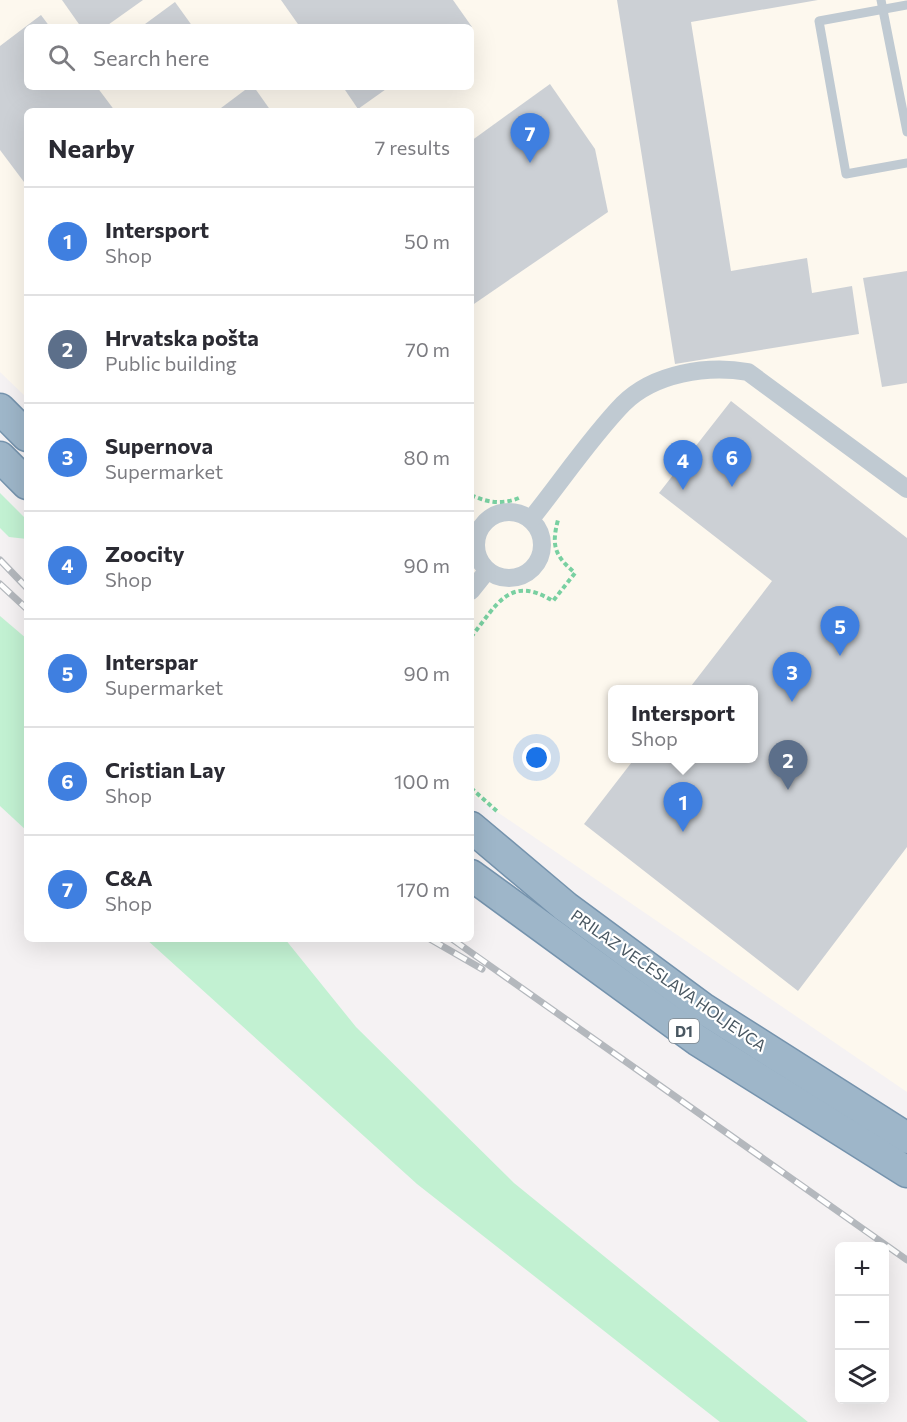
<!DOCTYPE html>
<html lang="en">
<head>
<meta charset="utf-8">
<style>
  :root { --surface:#fff; --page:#f2f2f3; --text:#2b2b33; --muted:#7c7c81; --line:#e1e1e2; --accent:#177eea }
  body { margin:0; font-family:Commissioner,sans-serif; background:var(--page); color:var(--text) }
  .controls { position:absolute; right:18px; bottom:18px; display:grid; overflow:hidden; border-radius:9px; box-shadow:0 6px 24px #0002 }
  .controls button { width:54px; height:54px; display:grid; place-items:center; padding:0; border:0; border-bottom:2px solid var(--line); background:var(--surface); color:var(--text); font:30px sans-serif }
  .you { position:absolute; left:537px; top:758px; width:21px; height:21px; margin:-15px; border:4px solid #fff; border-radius:50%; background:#1a73e8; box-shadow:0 0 0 9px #1a73e833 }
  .badge { display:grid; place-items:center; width:39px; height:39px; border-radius:50%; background:var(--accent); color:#fff; font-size:20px; font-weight:700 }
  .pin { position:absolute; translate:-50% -50px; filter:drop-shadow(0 2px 3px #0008) }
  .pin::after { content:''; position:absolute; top:32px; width:21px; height:18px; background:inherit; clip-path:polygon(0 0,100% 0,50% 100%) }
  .popup { position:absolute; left:608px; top:685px; width:150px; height:78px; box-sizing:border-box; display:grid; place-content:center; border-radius:9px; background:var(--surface); filter:drop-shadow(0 2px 4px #0005); font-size:20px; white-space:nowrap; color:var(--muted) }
  .popup b { font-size:22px; color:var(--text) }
  .popup::after { content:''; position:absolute; left:50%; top:100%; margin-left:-12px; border:12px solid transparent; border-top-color:var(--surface) }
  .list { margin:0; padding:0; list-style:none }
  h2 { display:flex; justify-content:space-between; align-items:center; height:78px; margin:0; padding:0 24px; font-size:26px }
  h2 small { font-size:20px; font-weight:400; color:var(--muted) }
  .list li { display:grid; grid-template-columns:39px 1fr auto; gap:18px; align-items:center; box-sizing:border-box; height:108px; padding:0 24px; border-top:2px solid var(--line) }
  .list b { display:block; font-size:22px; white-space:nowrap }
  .list p { margin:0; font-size:20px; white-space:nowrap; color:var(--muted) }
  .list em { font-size:20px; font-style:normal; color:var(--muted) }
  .icon { flex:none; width:33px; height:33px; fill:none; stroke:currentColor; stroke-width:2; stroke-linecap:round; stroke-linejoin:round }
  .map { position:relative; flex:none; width:907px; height:1422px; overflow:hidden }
  .search { position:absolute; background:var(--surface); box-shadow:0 6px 24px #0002; left:24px; top:24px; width:450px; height:66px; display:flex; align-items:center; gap:15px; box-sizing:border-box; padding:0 21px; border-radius:9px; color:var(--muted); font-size:22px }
  .panel { position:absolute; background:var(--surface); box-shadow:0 6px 24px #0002; left:24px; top:108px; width:450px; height:834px; border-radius:9px }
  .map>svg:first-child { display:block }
  .commercial { fill:#fdf8ee; fill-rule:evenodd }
  .green { fill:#c2f1d2 }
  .building { fill:#ccd0d5 }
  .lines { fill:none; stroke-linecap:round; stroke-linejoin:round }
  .trunk-casing { stroke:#7593ad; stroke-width:33 }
  .path { stroke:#79d0a1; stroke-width:4; stroke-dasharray:4.5 3; stroke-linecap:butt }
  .service { stroke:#c0cad2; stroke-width:9 }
  .minor { stroke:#c0cad2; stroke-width:18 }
  .trunk { stroke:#9eb6c9; stroke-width:30 }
  .rail-casing { stroke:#b4b8bd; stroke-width:7 }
  .rail { stroke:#fff; stroke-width:4.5; stroke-dasharray:14; stroke-linecap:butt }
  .labels { text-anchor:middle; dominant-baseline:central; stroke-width:4.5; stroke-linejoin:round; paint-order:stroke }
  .shield { fill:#fff; stroke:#808990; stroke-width:1.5 }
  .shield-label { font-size:15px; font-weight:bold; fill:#495761 }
  .street-label { font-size:16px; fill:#495761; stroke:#fff }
</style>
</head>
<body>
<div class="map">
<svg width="907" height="1422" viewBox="0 0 907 1422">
  <rect width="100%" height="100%" fill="#f5f2f3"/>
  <path class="commercial" d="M0,0H907V1092L471,794V111H27V398L0,372ZM27,27H471V87H27ZM612,690H754V758H612Z"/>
  <g class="green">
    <path d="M0,493L27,520V539L9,537L0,528Z"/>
    <path d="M0,616L27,639V831L0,806Z"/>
    <path d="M146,939H285L356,1027L514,1183L808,1422H720L417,1184Z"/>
  </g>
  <g class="building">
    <path d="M62,0H143L105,27H81Z"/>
    <path d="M281,0H453L472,27H300Z"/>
    <path d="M617,0H818L691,22L731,271L807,258L812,293L852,286L859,334L675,364Z"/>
    <path d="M175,2L193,27H141Z"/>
    <path d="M41,15L50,27H27V87H97L115,111H27V186L0,150V46Z"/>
    <path d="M550,84L595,149L608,212L471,306V141Z"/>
    <path d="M249,87H254L271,111H217Z"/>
    <path d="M343,87H389L358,109Z"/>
    <path d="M907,271V383L882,387L863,278Z"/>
    <path d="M731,401L907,538V847L798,991L584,824L635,758H754V690H688L772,581L659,493Z"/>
  </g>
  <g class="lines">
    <defs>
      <g id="trunk">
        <path d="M0,409L27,436"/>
        <path d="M0,457L27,484"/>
        <path d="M471,827L566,907L704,1009L907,1138"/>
        <path d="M471,875L697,1040L907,1172"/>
      </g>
    </defs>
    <use href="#trunk" class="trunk-casing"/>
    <g class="path">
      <path d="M471,495C488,503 504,505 521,497"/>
      <path d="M471,637C497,605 509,574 553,601L575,573C555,556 551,546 558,520"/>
      <path d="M471,788L499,813"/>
    </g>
    <g class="service">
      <path d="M881,0L907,132"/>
      <path d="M907,5L819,21L846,174L907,163"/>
    </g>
    <g class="minor">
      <circle cx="509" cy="545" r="33"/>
      <path d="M531,519C560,483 591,437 623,404C654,373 707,365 748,372L907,489"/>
      <path d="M471,591L487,571"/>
    </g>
    <use href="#trunk" class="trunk"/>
    <defs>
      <g id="rail">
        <path d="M0,560L27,588"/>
        <path d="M0,584L27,609"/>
        <path d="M430,939L482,969"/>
        <path d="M452,939L907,1260"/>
      </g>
    </defs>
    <use href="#rail" class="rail-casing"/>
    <use href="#rail" class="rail"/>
  </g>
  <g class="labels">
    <rect class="shield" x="669" y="1019" width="30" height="24" rx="4.5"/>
    <g class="shield-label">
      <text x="684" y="1031">D1</text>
    </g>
    <g class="street-label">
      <text transform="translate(669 980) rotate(35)">PRILAZ VEĆESLAVA HOLJEVCA</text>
    </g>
  </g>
</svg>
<div class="controls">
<button>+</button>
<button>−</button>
<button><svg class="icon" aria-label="layers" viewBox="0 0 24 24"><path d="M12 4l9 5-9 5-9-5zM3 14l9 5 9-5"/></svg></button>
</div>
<div class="you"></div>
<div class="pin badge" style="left:683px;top:832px;background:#3f7fe0">1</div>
<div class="popup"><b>Intersport</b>Shop</div>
<div class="pin badge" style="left:788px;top:790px;background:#5c6f8a">2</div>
<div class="pin badge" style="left:792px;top:702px;background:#3f7fe0">3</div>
<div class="pin badge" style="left:683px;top:490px;background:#3f7fe0">4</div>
<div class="pin badge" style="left:840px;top:656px;background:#3f7fe0">5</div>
<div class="pin badge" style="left:732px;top:487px;background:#3f7fe0">6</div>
<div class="pin badge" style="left:530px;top:163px;background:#3f7fe0">7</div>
<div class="search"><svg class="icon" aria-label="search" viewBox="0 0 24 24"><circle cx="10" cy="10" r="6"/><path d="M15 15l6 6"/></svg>Search here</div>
<section class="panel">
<h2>Nearby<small>7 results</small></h2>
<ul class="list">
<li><span class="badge" style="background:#3f7fe0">1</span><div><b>Intersport</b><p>Shop</p></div><em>50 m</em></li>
<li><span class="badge" style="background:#5c6f8a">2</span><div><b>Hrvatska pošta</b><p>Public building</p></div><em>70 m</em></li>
<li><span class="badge" style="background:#3f7fe0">3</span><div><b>Supernova</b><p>Supermarket</p></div><em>80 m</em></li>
<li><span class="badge" style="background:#3f7fe0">4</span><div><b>Zoocity</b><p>Shop</p></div><em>90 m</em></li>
<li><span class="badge" style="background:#3f7fe0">5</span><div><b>Interspar</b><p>Supermarket</p></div><em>90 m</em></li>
<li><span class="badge" style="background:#3f7fe0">6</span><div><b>Cristian Lay</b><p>Shop</p></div><em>100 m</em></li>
<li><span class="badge" style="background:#3f7fe0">7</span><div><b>C&amp;A</b><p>Shop</p></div><em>170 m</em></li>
</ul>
</section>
</div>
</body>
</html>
